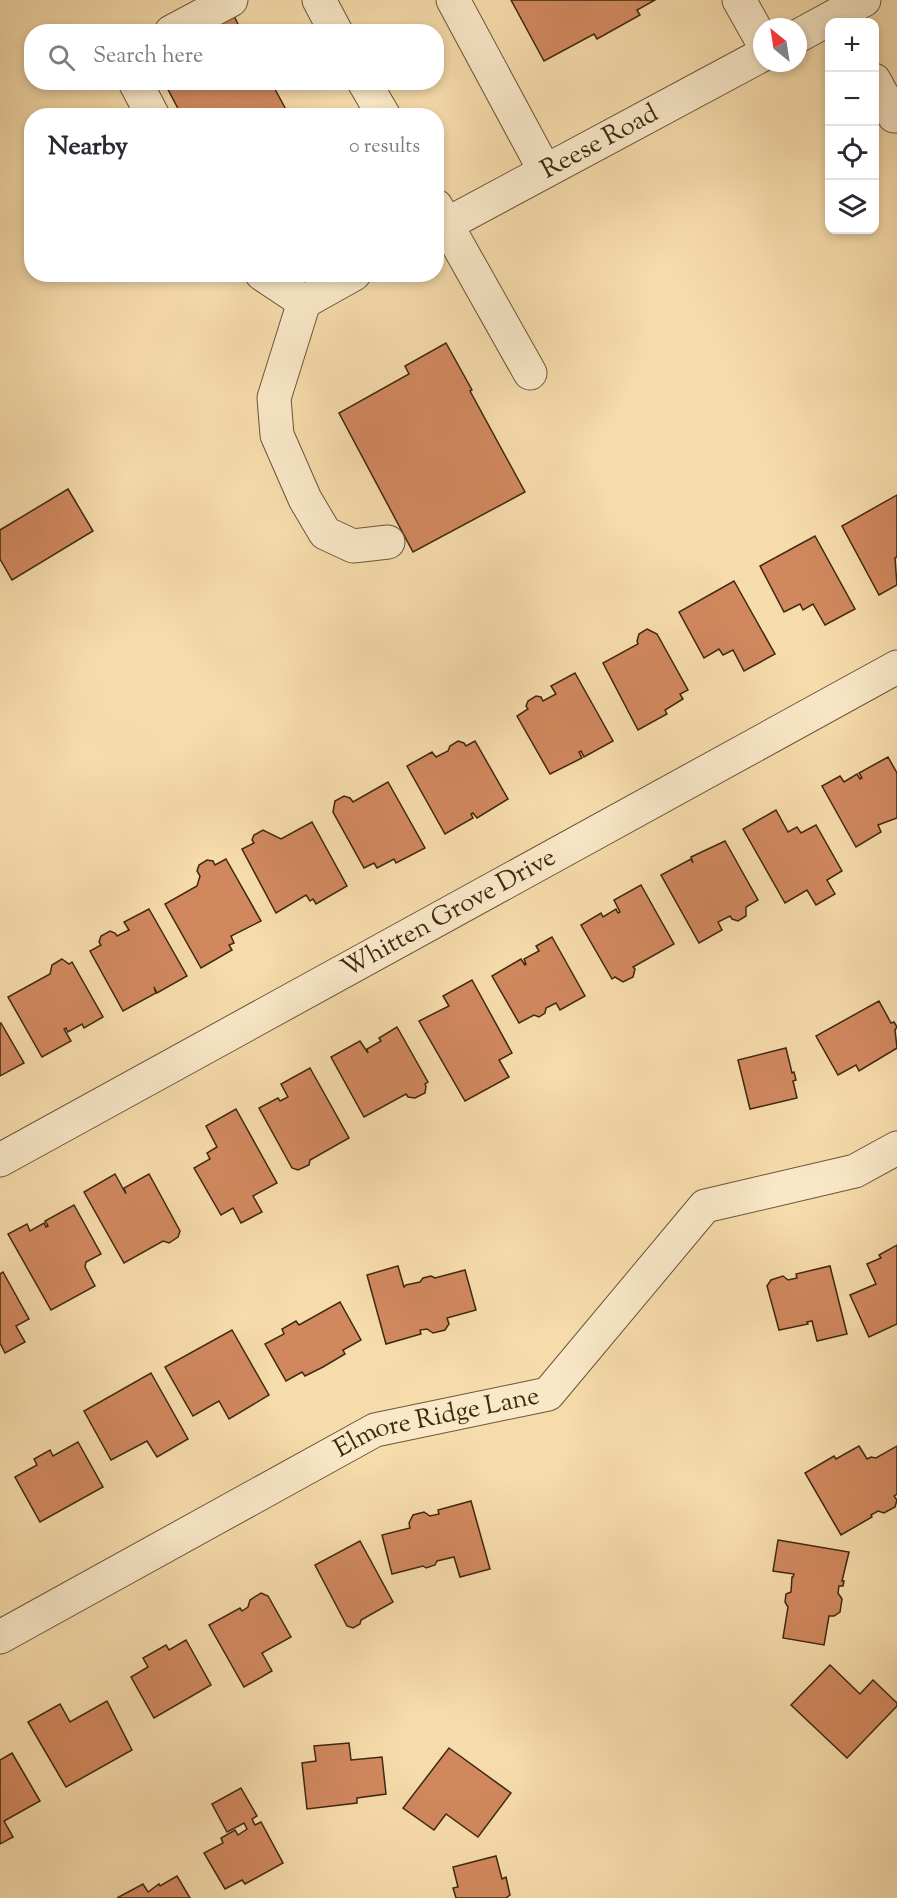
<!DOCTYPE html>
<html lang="en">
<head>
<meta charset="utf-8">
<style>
  :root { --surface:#fff; --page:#f7f7f7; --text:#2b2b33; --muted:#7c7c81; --line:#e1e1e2 }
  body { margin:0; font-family:"Sorts Mill Goudy",serif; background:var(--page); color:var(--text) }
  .controls { position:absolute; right:18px; top:18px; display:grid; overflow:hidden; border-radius:12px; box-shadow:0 3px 9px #0003 }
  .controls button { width:54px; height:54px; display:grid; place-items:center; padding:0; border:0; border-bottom:2px solid var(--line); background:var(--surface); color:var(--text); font:30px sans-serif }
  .compass { position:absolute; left:753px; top:18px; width:54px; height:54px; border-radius:50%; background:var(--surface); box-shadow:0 3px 9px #0003; rotate:330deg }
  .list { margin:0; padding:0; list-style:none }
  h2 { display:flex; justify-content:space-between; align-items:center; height:78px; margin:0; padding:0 24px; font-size:26px }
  h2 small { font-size:20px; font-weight:400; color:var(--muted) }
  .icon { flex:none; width:33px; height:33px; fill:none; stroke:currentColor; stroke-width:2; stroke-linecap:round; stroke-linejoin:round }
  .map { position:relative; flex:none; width:897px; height:1898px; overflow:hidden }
  .search { position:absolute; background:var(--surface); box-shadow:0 3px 9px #0003; left:24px; top:24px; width:420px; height:66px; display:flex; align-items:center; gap:15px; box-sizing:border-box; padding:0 21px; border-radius:24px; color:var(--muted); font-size:22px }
  .panel { position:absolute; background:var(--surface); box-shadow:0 3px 9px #0003; left:24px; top:108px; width:420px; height:174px; border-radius:24px }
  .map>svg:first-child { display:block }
  .building { fill:#d1885f; stroke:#3e2810; stroke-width:1.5 }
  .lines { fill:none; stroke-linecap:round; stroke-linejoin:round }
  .minor-casing { stroke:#6c5537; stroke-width:35 }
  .minor { stroke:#f9e8c8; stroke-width:33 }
  .labels { text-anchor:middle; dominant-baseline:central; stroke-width:6; stroke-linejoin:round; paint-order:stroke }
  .street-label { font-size:26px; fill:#3e2810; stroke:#f9e8c8 }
</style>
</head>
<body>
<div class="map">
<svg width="897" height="1898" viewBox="0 0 897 1898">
  <rect width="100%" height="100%" fill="#f6dbab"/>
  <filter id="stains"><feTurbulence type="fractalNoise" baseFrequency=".00333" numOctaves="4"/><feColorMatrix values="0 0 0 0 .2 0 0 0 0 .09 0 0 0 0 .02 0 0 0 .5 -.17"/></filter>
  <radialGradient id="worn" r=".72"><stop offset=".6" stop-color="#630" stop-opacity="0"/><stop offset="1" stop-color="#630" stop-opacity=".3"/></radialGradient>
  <g class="building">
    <path d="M511,0H655L637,10L640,15L597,39L594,34L544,61Z"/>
    <path d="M234,16L242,32H205Z"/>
    <path d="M164,82H271L289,115L291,116H182Z"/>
    <path d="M446,343L472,390L470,391L525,492L413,552L339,413L409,374L405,366Z"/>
    <path d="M68,489L93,531L12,580L0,559V530Z"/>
    <path d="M897,495V557L895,558L897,585L879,595L842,526Z"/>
    <path d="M815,536L855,609L825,625L813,604L803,610L800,604L784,612L760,566Z"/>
    <path d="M734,581L775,654L744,671L733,650L723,655L719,649L704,658L679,612Z"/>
    <path d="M647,629L657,634L688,690L680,694L683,699L665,710L667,714L638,730L603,663L638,644L637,641L639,634Z"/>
    <path d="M575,673L613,741L584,757L581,751L579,752L582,758L550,774L517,716L528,709L526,706L528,701L536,696L541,697L543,701L556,694L551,686Z"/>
    <path d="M458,741L464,743L466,746L475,741L508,799L477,818L473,813L471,814L473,818L445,834L407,766L432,752L436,757L448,751L450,746Z"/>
    <path d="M888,757L897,773V818L878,825L881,832L856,847L822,786L840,776L844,782L857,774L860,779L862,778L859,773Z"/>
    <path d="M388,782L425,848L396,863L394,859L377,868L374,863L364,868L333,812L335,801L344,796L350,798L353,802Z"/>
    <path d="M776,810L788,832L797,827L801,833L816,825L842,871L827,880L835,894L816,905L807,890L785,903L743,829Z"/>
    <path d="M312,822L347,886L316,904L313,899L310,901L306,895L276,913L242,849L254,843L252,840L254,835L263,830L281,839Z"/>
    <path d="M725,841L758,900L746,907V916L738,921L732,919L730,916L718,922L722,930L699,943L661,875L691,859L693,863L691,857Z"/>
    <path d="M226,859L261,921L231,936L234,943L229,945L232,950L201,968L165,904L197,886L200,876L197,871L199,865L207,860L213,861L215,865Z"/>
    <path d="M641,885L674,944L633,967L635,969L633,977L623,982L615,977L612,979L581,925L601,913L603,917L616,909L618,913L620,912L614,900Z"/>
    <path d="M149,909L187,976L157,993L154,987L156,993L123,1011L90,951L101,945L99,942L101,936L110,931L115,933L117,936L129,930L124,922Z"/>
    <path d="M552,937L585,996L560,1010L556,1003L546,1008L545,1013L539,1017L534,1015L519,1023L492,976L521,959L525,965L526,964L524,959L539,951L536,946Z"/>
    <path d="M62,959L69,964L72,962L103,1017L84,1028L82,1024L68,1032L66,1028L64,1029L71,1041L42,1057L8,997L50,974L52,965Z"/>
    <path d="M472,980L512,1053L499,1060L509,1077L465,1101L419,1021L449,1006L443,996Z"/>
    <path d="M879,1001L891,1023L894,1022L897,1027L895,1030L897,1048L859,1071L856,1065L838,1075L816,1036Z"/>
    <path d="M1,1023L24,1063L0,1076V1024Z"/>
    <path d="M397,1027L428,1082L425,1084L426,1086L425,1093L415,1098L408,1097L406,1094L364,1117L331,1057L360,1041L368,1053L367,1049L381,1041L379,1038Z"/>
    <path d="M786,1048L792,1073L794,1072L796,1080L793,1081L797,1098L750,1109L738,1060Z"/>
    <path d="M310,1068L349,1138L310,1160L309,1165L298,1170L292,1168L259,1108L278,1098L280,1101L288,1097L281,1084Z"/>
    <path d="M236,1109L277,1183L253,1196L262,1212L241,1223L233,1208L221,1215L194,1168L210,1159L207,1153L217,1147L206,1126Z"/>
    <path d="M115,1174L126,1194L124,1188L149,1174L180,1231L178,1237L169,1243L163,1241L124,1263L84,1192Z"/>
    <path d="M74,1205L101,1254L86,1262L85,1267L95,1286L51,1310L8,1234L27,1224L30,1231L44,1223L46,1227L48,1226L45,1221Z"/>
    <path d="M897,1245V1324L869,1337L850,1295L876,1284L867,1264L881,1258L879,1255Z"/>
    <path d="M398,1266L404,1287L406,1285L420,1282L423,1278L431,1276L435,1278L465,1270L476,1310L447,1318L449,1324L445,1330L433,1333L427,1329L420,1330L421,1334L386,1344L367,1275Z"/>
    <path d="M830,1266L847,1334L817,1341L812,1321L807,1322L808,1324L779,1330L767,1286L771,1280L783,1276L788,1280L797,1278L796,1274Z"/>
    <path d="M3,1272L29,1319L16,1326L25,1342L5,1353L0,1343V1274Z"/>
    <path d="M340,1302L361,1340L343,1350L345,1354L323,1367L305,1376L302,1372L286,1381L265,1344L284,1334L282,1329L296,1321L299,1325Z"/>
    <path d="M232,1330L269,1395L229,1419L219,1401L193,1416L165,1367Z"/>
    <path d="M151,1373L188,1439L157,1457L147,1441L111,1460L84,1411Z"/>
    <path d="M78,1442L103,1487L40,1522L15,1477L37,1465L34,1459L50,1450L53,1456Z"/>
    <path d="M859,1446L867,1459L871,1457L876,1458L897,1446V1494L894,1496L897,1500L895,1507L884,1513L878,1511L871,1515L872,1517L841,1535L805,1473L834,1456L836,1459Z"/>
    <path d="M471,1501L490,1569L460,1577L454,1557L437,1561L435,1565L426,1568L423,1566L392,1574L382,1535L410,1528L409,1523L413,1515L424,1512L430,1516L439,1514L438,1510Z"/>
    <path d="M778,1540L849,1552L842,1581H844L843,1586H839L838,1593L842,1599L840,1612L834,1616H829L824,1645L783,1638L788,1607L785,1602L786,1594L791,1592L792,1577H793L794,1574L773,1571Z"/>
    <path d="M360,1541L393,1602L361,1620L360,1624L353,1628L347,1626L315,1565Z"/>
    <path d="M261,1593L268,1596L291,1637L262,1653L272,1671L244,1687L209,1625L240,1608L242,1611L248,1607L250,1600Z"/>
    <path d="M186,1640L211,1685L154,1718L131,1677L148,1667L143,1658L166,1645L169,1650Z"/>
    <path d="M830,1665L860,1694L873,1680L897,1703V1706L847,1758L791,1705Z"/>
    <path d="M107,1701L132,1750L66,1787L28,1722L60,1704L70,1722Z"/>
    <path d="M349,1743L351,1760L382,1757L386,1794L357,1798V1803L307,1809L302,1763L316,1761L314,1746Z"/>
    <path d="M449,1748L511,1793L478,1837L446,1814L434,1830L403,1808Z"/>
    <path d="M12,1753L40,1801L4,1821L13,1837L0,1844V1760Z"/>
    <path d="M241,1788L257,1816L252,1819L255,1825L261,1822L283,1863L245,1884L242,1880L225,1889L204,1853L223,1843L221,1838L235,1830L238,1835L247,1829L244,1823L227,1832L212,1804Z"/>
    <path d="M496,1856L502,1879L506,1877L510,1895L506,1898H456L453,1888L458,1887L453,1867Z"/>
    <path d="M177,1876L190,1898H117L143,1884L148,1892L159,1884L160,1886Z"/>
  </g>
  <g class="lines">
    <defs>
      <g id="minor">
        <path d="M319,0L336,32"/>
        <path d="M453,0L545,171"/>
        <path d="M739,0L762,41"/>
        <path d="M171,32L231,0"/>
        <path d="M798,36L864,0"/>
        <path d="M874,80L894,116L897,114"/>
        <path d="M135,82L153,116"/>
        <path d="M364,82L384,116"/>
        <path d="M436,206L530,373"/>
        <path id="s1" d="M436,230L762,55"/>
        <path d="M262,274L304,302"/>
        <path d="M304,302L274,398L277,435L305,499L325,533L353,546L388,542"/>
        <path d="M304,302L354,274"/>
        <path id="s2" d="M0,1160L897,667"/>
        <path id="s3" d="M0,1637L375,1430L548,1394L705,1206L855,1171L897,1148"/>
      </g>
    </defs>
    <use href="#minor" class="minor-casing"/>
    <use href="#minor" class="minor"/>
  </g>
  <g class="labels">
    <g class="street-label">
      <text stroke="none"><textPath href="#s1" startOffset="186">Reese Road</textPath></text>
      <text stroke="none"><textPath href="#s2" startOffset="512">Whitten Grove Drive</textPath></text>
      <text stroke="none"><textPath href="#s3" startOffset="490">Elmore Ridge Lane</textPath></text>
    </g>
  </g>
  <rect width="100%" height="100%" filter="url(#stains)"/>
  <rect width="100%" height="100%" fill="url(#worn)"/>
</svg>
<div class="controls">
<button>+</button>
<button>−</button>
<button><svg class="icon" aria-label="locate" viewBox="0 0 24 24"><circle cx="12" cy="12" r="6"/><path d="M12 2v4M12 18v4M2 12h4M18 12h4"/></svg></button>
<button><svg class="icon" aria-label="layers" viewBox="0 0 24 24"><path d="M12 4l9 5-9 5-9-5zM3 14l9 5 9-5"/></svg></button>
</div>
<svg class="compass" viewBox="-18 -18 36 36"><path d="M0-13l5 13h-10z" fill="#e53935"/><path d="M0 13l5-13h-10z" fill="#7c7c81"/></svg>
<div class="search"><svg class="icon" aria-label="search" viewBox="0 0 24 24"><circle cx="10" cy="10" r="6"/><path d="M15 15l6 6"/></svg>Search here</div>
<section class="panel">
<h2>Nearby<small>0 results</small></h2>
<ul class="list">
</ul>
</section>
</div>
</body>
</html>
